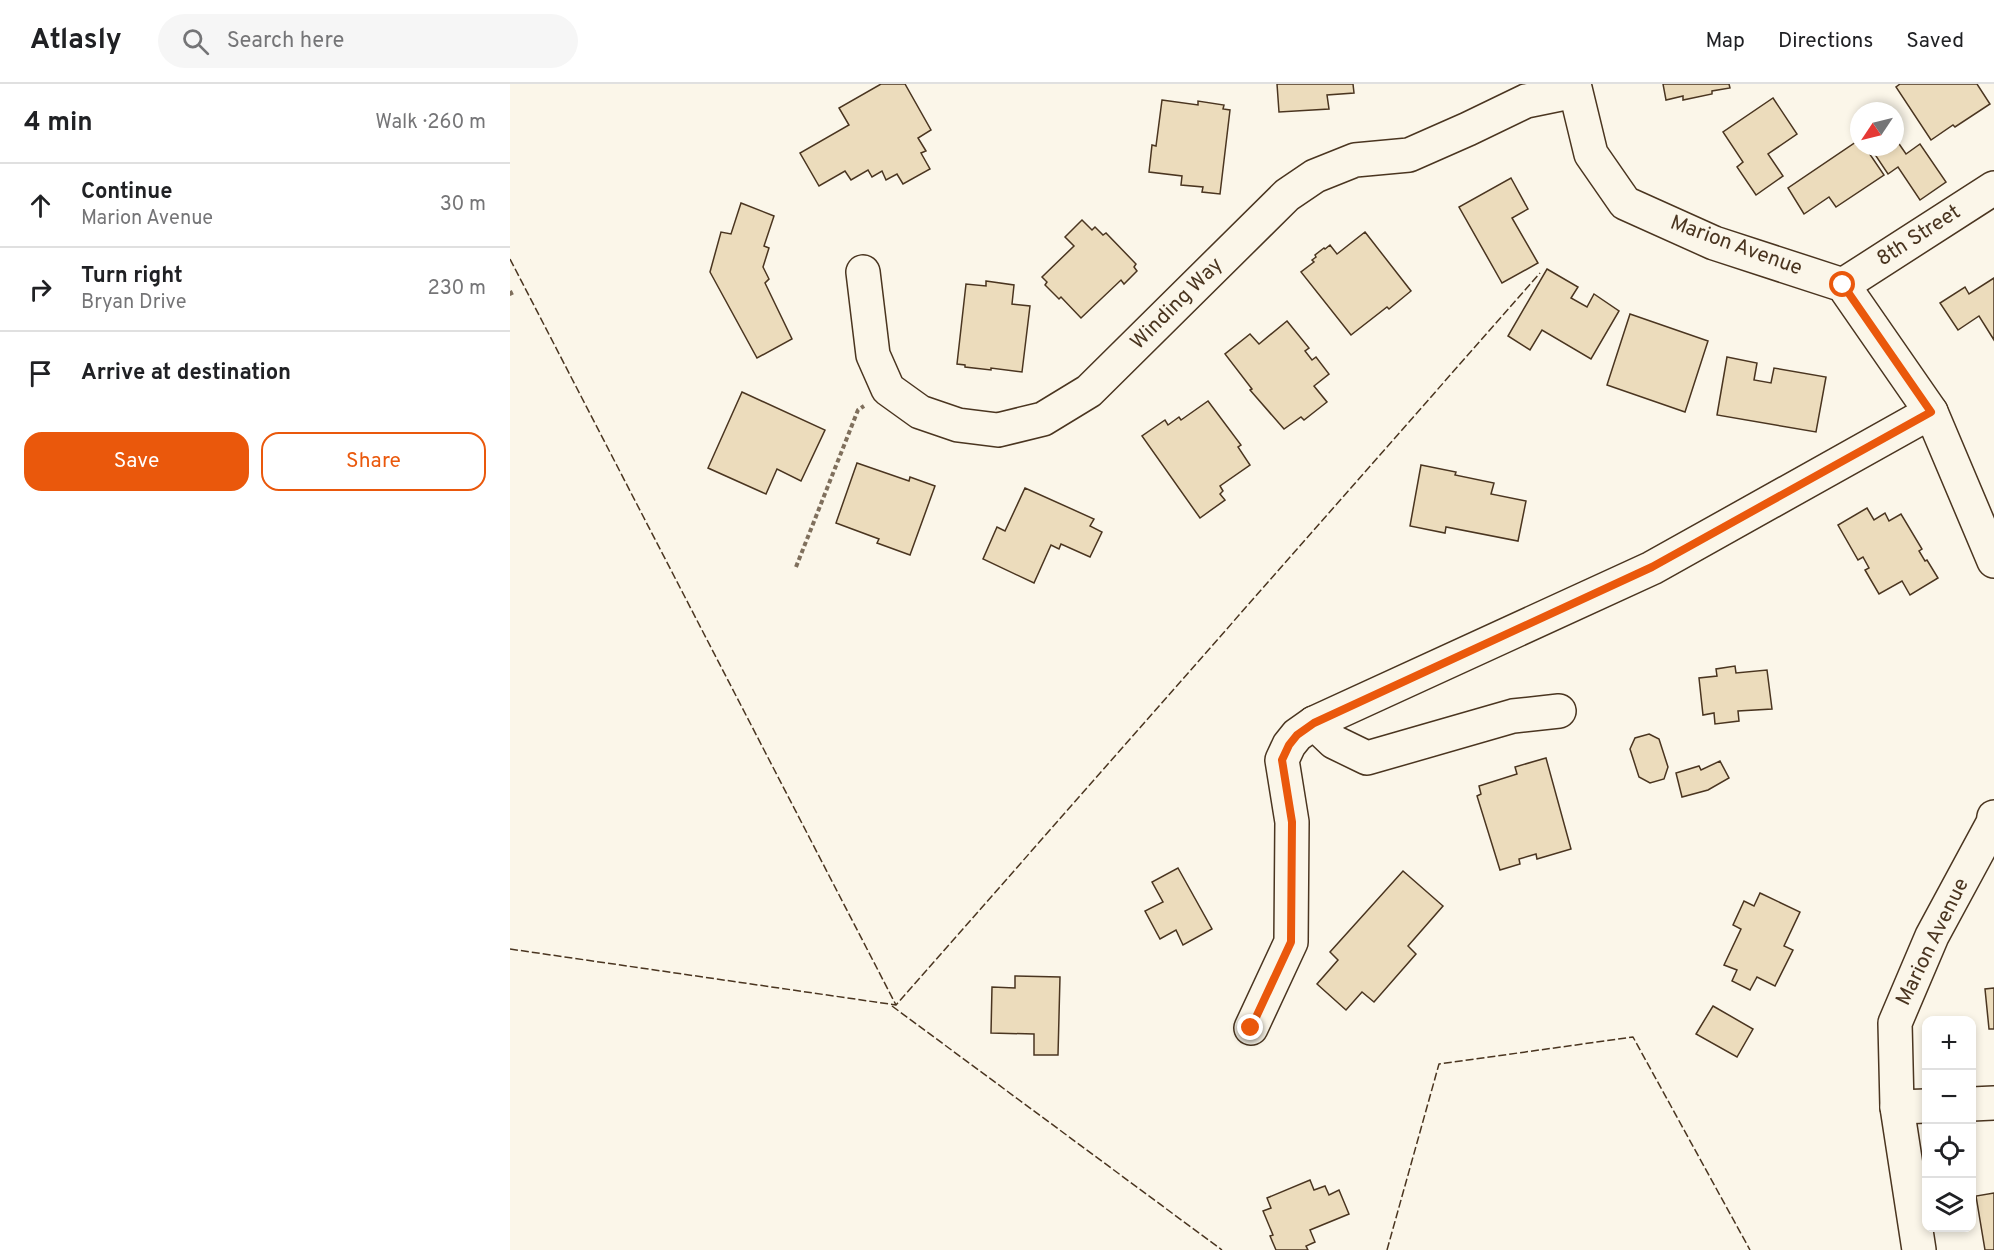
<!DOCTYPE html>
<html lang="en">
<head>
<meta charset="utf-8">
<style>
  :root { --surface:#fff; --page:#f6f6f6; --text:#202124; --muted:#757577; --line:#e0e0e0; --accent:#ea580c }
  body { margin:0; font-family:Overpass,sans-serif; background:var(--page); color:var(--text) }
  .controls { position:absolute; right:18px; bottom:18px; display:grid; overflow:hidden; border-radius:12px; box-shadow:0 3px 9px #0003 }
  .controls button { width:54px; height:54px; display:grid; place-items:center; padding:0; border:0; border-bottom:2px solid var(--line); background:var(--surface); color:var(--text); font:30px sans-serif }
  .compass { position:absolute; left:1340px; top:18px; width:54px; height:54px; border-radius:50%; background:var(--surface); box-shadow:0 3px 9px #0003; rotate:235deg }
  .stop { position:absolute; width:18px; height:18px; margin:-14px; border:4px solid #ea580c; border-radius:50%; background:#fff }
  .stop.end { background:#ea580c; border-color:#fff; box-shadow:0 2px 6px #0008 }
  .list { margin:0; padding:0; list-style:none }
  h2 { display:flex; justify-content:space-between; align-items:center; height:78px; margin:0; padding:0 24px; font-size:26px }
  h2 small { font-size:20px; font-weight:400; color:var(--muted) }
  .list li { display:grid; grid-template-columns:39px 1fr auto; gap:18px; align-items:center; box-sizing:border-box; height:84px; padding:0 24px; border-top:2px solid var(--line) }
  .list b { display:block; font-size:22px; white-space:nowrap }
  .list p { margin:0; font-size:20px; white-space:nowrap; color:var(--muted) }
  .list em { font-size:20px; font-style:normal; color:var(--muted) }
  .actions { display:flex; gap:12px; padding:18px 24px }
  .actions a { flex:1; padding:14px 0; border:2px solid var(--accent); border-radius:18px; text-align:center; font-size:21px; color:var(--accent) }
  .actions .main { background:var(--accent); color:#fff }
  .icon { flex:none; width:33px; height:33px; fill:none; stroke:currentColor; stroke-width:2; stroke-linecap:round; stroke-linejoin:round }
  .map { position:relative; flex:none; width:1484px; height:1166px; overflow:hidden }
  header { display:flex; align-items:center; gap:36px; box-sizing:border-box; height:84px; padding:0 30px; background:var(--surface); border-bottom:2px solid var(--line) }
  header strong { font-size:28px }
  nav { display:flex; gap:33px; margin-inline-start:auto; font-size:21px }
  .search { width:420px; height:54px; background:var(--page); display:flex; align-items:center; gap:15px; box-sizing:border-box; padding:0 21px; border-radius:33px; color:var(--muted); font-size:22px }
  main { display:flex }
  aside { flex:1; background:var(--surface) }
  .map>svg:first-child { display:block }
  .building { fill:#ecdcbc; stroke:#4a3520; stroke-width:1.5 }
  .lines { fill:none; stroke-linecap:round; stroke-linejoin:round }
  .minor-casing { stroke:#4a3520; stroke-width:36 }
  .path { stroke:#7f6f5c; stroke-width:4; stroke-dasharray:4.5 3; stroke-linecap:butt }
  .minor { stroke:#fbf6e9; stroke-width:33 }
  .fence { stroke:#4a3520; stroke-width:1.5; stroke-dasharray:8 3; stroke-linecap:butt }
  .route { stroke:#ea580c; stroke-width:8 }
  .labels { text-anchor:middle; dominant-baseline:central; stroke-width:4.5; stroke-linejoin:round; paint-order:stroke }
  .street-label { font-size:21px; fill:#4a3520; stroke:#fbf6e9 }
</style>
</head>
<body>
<header>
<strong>Atlasly</strong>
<div class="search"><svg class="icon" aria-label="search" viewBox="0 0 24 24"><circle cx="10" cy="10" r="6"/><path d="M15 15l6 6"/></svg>Search here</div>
<nav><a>Map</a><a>Directions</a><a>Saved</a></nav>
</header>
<main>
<aside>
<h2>4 min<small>Walk · 260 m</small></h2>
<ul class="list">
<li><svg class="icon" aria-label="ahead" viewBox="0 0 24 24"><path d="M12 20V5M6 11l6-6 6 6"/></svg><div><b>Continue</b><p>Marion Avenue</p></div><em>30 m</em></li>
<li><svg class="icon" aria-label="right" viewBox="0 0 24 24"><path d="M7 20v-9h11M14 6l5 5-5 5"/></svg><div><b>Turn right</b><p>Bryan Drive</p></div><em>230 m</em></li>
<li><svg class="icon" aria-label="arrive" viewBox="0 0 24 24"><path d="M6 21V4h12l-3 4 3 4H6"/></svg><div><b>Arrive at destination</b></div></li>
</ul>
<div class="actions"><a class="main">Save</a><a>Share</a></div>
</aside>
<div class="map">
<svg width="1484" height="1166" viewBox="0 0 1484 1166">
  <rect width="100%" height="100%" fill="#fbf6e9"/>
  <g class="building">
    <path d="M371,0H395L421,46L408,54L416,67L411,69L420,85L393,100L387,90L376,96L372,87L362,93L358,86L341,96L335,87L309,102L290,69L339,41L329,24Z"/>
    <path d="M767,0H843L844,9L817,11L819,25L769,28Z"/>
    <path d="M1153,0H1219L1220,4L1202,7V10L1173,16V12L1156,16Z"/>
    <path d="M1390,0H1467L1480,20L1445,43L1443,41L1421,56L1386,3Z"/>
    <path d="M1263,14L1287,50L1258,70L1273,92L1246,111L1227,83L1233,78L1213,48Z"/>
    <path d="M652,16L688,21V17L714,21L713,25L720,26L710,110L692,108L693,103L671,101L672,92L639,88L642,61L646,62Z"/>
    <path d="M1385,54L1396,70L1410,60L1436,98L1410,116L1388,83L1378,90L1360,63H1385Z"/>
    <path d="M1349,56V63H1355L1374,91L1326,123L1319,113L1294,130L1278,104Z"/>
    <path d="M1001,94L1018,125L1002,134L1028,179L992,199L949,123Z"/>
    <path d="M231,119L264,132L254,162L259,164L253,183L259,195L255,199L282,255L247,274L200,188L211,148L221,150Z"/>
    <path d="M572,136L582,146L585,143L593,151L596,149L626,180L624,183L627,187L614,200L611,196L571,234L551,213L549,215L535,201L537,198L532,193L564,162L555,153Z"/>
    <path d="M855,148L901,207L879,225L877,223L841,251L791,188L804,178L802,176L806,173L805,171L814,164L815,165L820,161L827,170Z"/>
    <path d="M1037,185L1068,203L1061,214L1077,223L1084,210L1109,227L1081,275L1032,246L1020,266L998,252Z"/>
    <path d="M1484,194V256L1469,232L1448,246L1430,219L1455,203L1459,210Z"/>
    <path d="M476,197L504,201L502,220L520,222L512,288L481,284V286L455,283V281L447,280L456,200L476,202Z"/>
    <path d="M1120,230L1198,257L1175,328L1097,301Z"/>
    <path d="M777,237L799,264L795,267L802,276L806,273L819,290L804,302L817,318L794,336L791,333L774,345L740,306L742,305L715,270L740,250L749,260Z"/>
    <path d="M1217,273L1247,279L1244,296L1261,299L1264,284L1316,293L1306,348L1207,331Z"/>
    <path d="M232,308L315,346L291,397L267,385L256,410L198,384Z"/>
    <path d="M698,317L731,361L728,363L740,381L710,402L713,407L710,410L715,416L690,434L632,352L655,336L658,341L669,333L671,336Z"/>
    <path d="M347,379L399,397L400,393L425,402L400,471L367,459L369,455L326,439Z"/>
    <path d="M911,381L946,388L945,391L984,399L981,410L1016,417L1008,457L936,443L935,449L900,442Z"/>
    <path d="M515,404L584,435L580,442L592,448L580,473L551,460L549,465L541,461L524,499L473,475L487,443L495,447Z"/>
    <path d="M1357,424L1364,436L1375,429L1379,437L1391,430L1412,465L1409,467L1415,477L1417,476L1428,494L1400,511L1392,497L1369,510L1355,486L1359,484L1353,473L1348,476L1328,441Z"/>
    <path d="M1225,582L1226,589L1257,586L1262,625L1228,627L1229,637L1205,640L1204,629L1193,631L1189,594L1207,592L1206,585Z"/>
    <path d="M1139,650L1149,655L1158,683L1154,695L1140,699L1129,693L1120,665L1125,654Z"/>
    <path d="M1036,674L1061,765L1027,775L1026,770L1009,775L1010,780L990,786L967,712L971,710L969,702L1007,690L1005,683Z"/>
    <path d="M1210,677L1219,694L1198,706L1172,713L1166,689L1189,682L1191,686Z"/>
    <path d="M668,784L702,845L673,861L666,846L650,855L635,827L653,818L642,798Z"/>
    <path d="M893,787L933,822L898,862L906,870L864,918L852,908L836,926L807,900L828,876L820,868Z"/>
    <path d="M1250,809L1290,828L1274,862L1283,866L1265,902L1247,893L1240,906L1222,897L1227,886L1214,881L1231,845L1223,841L1234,817L1244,822Z"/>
    <path d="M505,892L550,893L548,971H524V950L481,949L482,903L505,904Z"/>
    <path d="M1484,904V945H1479L1475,905Z"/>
    <path d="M1203,922L1243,945L1227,973L1186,950Z"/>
    <path d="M800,1096L804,1106L815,1102L819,1111L829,1106L839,1130L800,1146L805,1158L796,1162L798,1166H766L760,1152L763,1151L753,1127L761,1124L757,1114Z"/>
    <path d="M1484,1109V1166H1475L1466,1112Z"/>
  </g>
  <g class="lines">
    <defs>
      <g id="minor">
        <path d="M1064,0L1081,70L1115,119L1204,159L1333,201L1421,328L1484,477"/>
        <path d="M353,188L363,271L378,305L410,328L448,341L488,346L533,335L579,307L777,111L805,92L845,76L899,71L958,45L1016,17L1065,7"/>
        <path d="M1333,201L1484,104"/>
        <path d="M804,639L824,658L857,674L1003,632L1049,627"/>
        <path d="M741,944L781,858L782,738L772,676L779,661L787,651L804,639L1142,484L1421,328"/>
        <path d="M1462,1020L1484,1019"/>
        <path d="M1387,1023L1416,1022"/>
        <path d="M1409,1166L1387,1023L1385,939L1422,852L1483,739L1484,733"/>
      </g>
    </defs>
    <use href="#minor" class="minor-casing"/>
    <g class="path">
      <path d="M0,207L3,213"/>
      <path d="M286,483L348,326L354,322"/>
    </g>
    <use href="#minor" class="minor"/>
    <g class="fence">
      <path d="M0,175L386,921"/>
      <path d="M0,865L386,921L1030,189"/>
      <path d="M382,922L712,1166"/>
      <path d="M877,1166L929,980L1123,953L1240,1166"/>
    </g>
  </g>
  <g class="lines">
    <path class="route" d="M741,944L781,858L782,738L772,676L779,661L787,651L804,639L1142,483L1421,328L1333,201"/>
  </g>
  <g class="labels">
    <g class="street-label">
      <text transform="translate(1409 152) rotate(-33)">8th Street</text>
      <text transform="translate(1226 162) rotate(20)">Marion Avenue</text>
      <text transform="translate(667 220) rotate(-45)">Winding Way</text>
      <text transform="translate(1423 858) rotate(-64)">Marion Avenue</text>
    </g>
  </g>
</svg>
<div class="controls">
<button>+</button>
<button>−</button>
<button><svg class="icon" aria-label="locate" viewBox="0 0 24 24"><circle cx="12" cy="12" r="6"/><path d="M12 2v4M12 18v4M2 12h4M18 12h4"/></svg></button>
<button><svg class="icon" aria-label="layers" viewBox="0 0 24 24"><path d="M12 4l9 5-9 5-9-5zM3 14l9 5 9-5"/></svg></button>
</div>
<svg class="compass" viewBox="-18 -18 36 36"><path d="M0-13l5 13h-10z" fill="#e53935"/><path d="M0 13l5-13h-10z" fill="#757577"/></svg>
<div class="stop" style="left:1333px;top:201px"></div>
<div class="stop end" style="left:741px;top:944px"></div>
</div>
</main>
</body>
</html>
